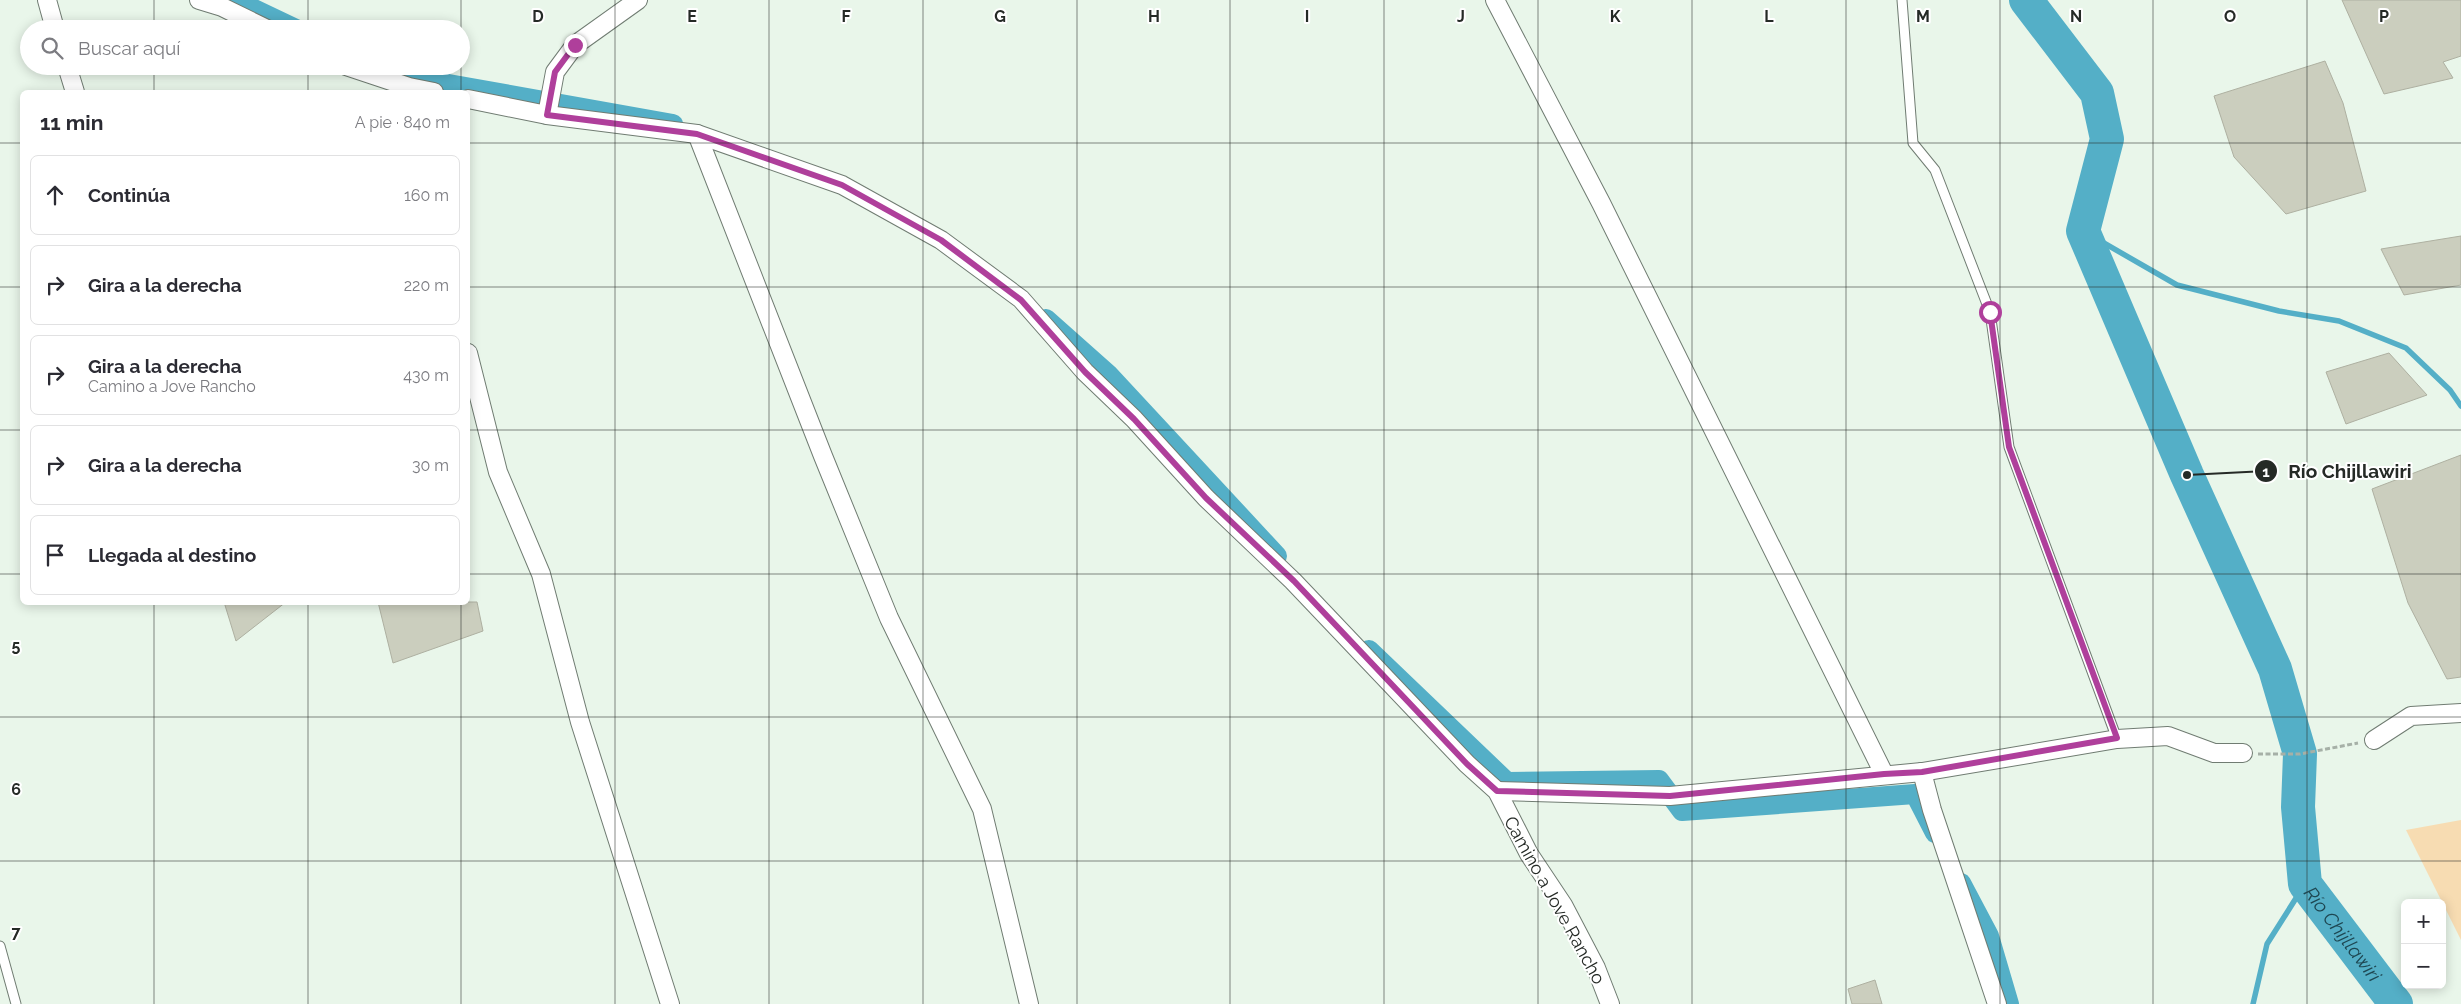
<!DOCTYPE html>
<html lang="es">
<head>
<meta charset="utf-8">
<style>
  :root { --surface:#fff; --page:#f7f7f7; --text:#2b2b33; --muted:#7c7c81; --line:#e1e1e2 }
  body { margin:0; font-family:Raleway,sans-serif; background:var(--page); color:var(--text) }
  .controls { position:absolute; right:15px; bottom:15px; display:grid; overflow:hidden; border-radius:8px; box-shadow:0 2px 12px #0003 }
  .controls button { width:45px; height:45px; display:grid; place-items:center; padding:0; border:0; border-bottom:1px solid var(--line); background:var(--surface); color:var(--text); font:25px sans-serif }
  .stop { position:absolute; width:15px; height:15px; margin:-11px; border:4px solid #af3f9b; border-radius:50%; background:#fff }
  .stop.end { background:#af3f9b; border-color:#fff; box-shadow:0 1px 5px #0008 }
  .list { margin:0; padding:0; list-style:none }
  h2 { display:flex; justify-content:space-between; align-items:center; height:65px; margin:0; padding:0 20px; font-size:21px }
  h2 small { font-size:16px; font-weight:400; color:var(--muted) }
  .list li { display:grid; grid-template-columns:32px 1fr auto; gap:15px; align-items:center; box-sizing:border-box; height:80px; margin:0 10px 10px; padding:0 10px; border:1px solid var(--line); border-radius:8px }
  .list b { display:block; font-size:19px; white-space:nowrap }
  .list p { margin:0; font-size:16px; white-space:nowrap; color:var(--muted) }
  .list em { font-size:16px; font-style:normal; color:var(--muted) }
  .icon { flex:none; width:28px; height:28px; fill:none; stroke:currentColor; stroke-width:2; stroke-linecap:round; stroke-linejoin:round }
  .map { position:relative; flex:none; width:2461px; height:1004px; overflow:hidden }
  .search { position:absolute; background:var(--surface); box-shadow:0 2px 12px #0003; left:20px; top:20px; width:450px; height:55px; display:flex; align-items:center; gap:12px; box-sizing:border-box; padding:0 18px; border-radius:28px; color:var(--muted); font-size:19px }
  .panel { position:absolute; background:var(--surface); box-shadow:0 2px 12px #0003; left:20px; top:90px; width:450px; height:515px; border-radius:8px }
  .map>svg:first-child { display:block }
  .green { fill:#f7dcb2 }
  .lines { fill:none; stroke-linecap:round; stroke-linejoin:round }
  .stream { stroke:#54afc7; stroke-width:5.5 }
  .canal { stroke:#54afc7; stroke-width:20 }
  .river { stroke:#54afc7; stroke-width:34 }
  .building { fill:#cbcebe; stroke:#aeb0a1 }
  .service-casing { stroke:#707c72; stroke-width:11 }
  .minor-casing { stroke:#707c72; stroke-width:20 }
  .path { stroke:#a6b0a7; stroke-width:3; stroke-dasharray:5 2.5; stroke-linecap:butt }
  .service { stroke:#fff; stroke-width:9 }
  .minor { stroke:#fff; stroke-width:18 }
  .route { stroke:#af3f9b; stroke-width:6 }
  .grid { fill:none; stroke:#252a26; stroke-width:1; stroke-opacity:0.55 }
  .labels { text-anchor:middle; dominant-baseline:central; stroke-width:4; stroke-linejoin:round; paint-order:stroke }
  .street-label { font-size:18px; fill:#252a26; stroke:#fff }
  .water-label { font-size:19px; font-style:italic; fill:#1e4752; stroke:#fff }
  .grid-label { font-size:16px; text-anchor:middle; font-weight:bold; fill:#252a26; stroke:#fff; stroke-width:4; stroke-linejoin:round; paint-order:stroke }
  .leader { fill:none; stroke:#252a26; stroke-width:2 }
  .callout-dot { fill:#252a26; stroke:#fff; stroke-width:2 }
  .mark-label { font-size:15px; text-anchor:middle; font-weight:bold; fill:#fff }
  .callout-label { font-size:19px; text-anchor:middle; font-weight:bold; fill:#252a26; stroke:#fff; stroke-width:4; stroke-linejoin:round; paint-order:stroke }
</style>
</head>
<body>
<div class="map">
<svg width="2461" height="1004" viewBox="0 0 2461 1004">
  <rect width="100%" height="100%" fill="#e9f6ea"/>
  <path class="green" d="M2461,820V940L2406,830Z"/>
  <g class="lines">
    <g class="stream">
      <path d="M2083,231L2177,285L2279,311L2339,321L2406,348L2450,390L2461,406"/>
      <path d="M2253,1004L2267,944L2305,884"/>
    </g>
    <g class="canal">
      <path d="M235,0L296,29"/>
      <path d="M375,66L392,74L673,124"/>
      <path d="M1046,319L1109,375L1277,556"/>
      <path d="M1369,650L1507,782L1659,780L1682,811L1915,794L1935,833"/>
      <path d="M1961,883L1989,936L2009,1004"/>
    </g>
    <path class="river" id="s1" d="M2026,0L2097,93L2107,139L2083,231L2187,475L2275,669L2300,754L2298,807L2305,884L2396,1004"/>
  </g>
  <g class="building">
    <path d="M2342,0H2461V56L2443,62L2453,78L2384,94Z"/>
    <path d="M2325,61L2343,103L2366,191L2286,214L2234,157L2214,96Z"/>
    <path d="M2461,236V285L2404,295L2381,249Z"/>
    <path d="M2389,353L2427,395L2346,424L2326,372Z"/>
    <path d="M2461,455V677L2447,679L2408,603L2372,489Z"/>
    <path d="M224,602H286L236,641Z"/>
    <path d="M378,602H477L483,631L393,663Z"/>
    <path d="M1875,980L1882,1004H1852L1848,989Z"/>
  </g>
  <g class="lines">
    <defs>
      <g id="service">
        <path d="M1902,0L1913,143L1935,170L1990,312L2009,447L2117,739"/>
        <path d="M0,946L16,1004"/>
      </g>
      <g id="minor">
        <path d="M47,0L55,29"/>
        <path d="M199,0L222,7L267,29"/>
        <path d="M1495,0L1601,203L1884,774"/>
        <path d="M67,66L75,92"/>
        <path d="M346,66L409,87L434,92"/>
        <path d="M468,99L547,115L697,134L842,185L941,240L1021,299L1085,372L1134,419L1206,498L1293,581L1467,764L1497,791L1529,854L1563,905L1596,968L1610,1004"/>
        <path d="M547,115L555,72L575,45L638,0"/>
        <path d="M697,134L823,456L889,618L982,809L1029,1004"/>
        <path d="M468,353L498,472L541,574L580,722L670,1004"/>
        <path d="M2374,740L2411,716L2461,713"/>
        <path d="M1922,772L1932,810L1997,1004"/>
        <path d="M1497,791L1670,796L1922,772L2117,739L2168,736L2214,753H2243"/>
      </g>
    </defs>
    <use href="#service" class="service-casing"/>
    <use href="#minor" class="minor-casing"/>
    <path class="path" d="M2258,754H2300L2358,743"/>
    <use href="#service" class="service"/>
    <use href="#minor" class="minor"/>
  </g>
  <g class="lines">
    <path class="route" d="M575,45L555,72L547,115L697,134L842,185L941,240L1021,300L1085,372L1134,419L1206,498L1294,581L1467,764L1497,791L1670,796L1884,774L1922,772L2117,738L2009,447L1990,312"/>
  </g>
  <path class="grid" d="M154,0V29M308,0V29M461,0V92M615,0V1004M769,0V1004M923,0V1004M1077,0V1004M1230,0V1004M1384,0V1004M1538,0V1004M1692,0V1004M1846,0V1004M2000,0V1004M2153,0V1004M2307,0V1004M154,66V92M308,66V92M0,143H22M468,143H2461M0,287H22M468,287H2461M0,430H22M468,430H2461M0,574H22M468,574H2461M154,602V1004M308,602V1004M461,602V1004M0,717H2461M0,861H2461"/>
  <g class="labels">
    <g class="street-label">
      <text transform="translate(1555 900) rotate(61)">Camino a Jove Rancho</text>
    </g>
    <g class="water-label">
      <text stroke="none"><textPath href="#s1" startOffset="1019">Río Chijllawiri</textPath></text>
    </g>
  </g>
  <g class="grid-label">
    <text x="538" y="22">D</text>
    <text x="692" y="22">E</text>
    <text x="846" y="22">F</text>
    <text x="1000" y="22">G</text>
    <text x="1154" y="22">H</text>
    <text x="1307" y="22">I</text>
    <text x="1461" y="22">J</text>
    <text x="1615" y="22">K</text>
    <text x="1769" y="22">L</text>
    <text x="1923" y="22">M</text>
    <text x="2076" y="22">N</text>
    <text x="2230" y="22">O</text>
    <text x="2384" y="22">P</text>
    <text x="16" y="651">5</text>
    <text x="16" y="795">6</text>
    <text x="16" y="938">7</text>
  </g>
  <path class="leader" d="M2187 475L2266 471"/>
  <g class="callout-dot">
    <circle cx="2187" cy="475" r="5"/>
    <circle cx="2266" cy="471" r="12"/>
  </g>
  <g class="mark-label">
    <text x="2266" y="477">1</text>
  </g>
  <g class="callout-label">
    <text x="2350" y="478">Río Chijllawiri</text>
  </g>
</svg>
<div class="controls">
<button>+</button>
<button>−</button>
</div>
<div class="stop" style="left:1990px;top:312px"></div>
<div class="stop end" style="left:575px;top:45px"></div>
<div class="search"><svg class="icon" aria-label="search" viewBox="0 0 24 24"><circle cx="10" cy="10" r="6"/><path d="M15 15l6 6"/></svg>Buscar aquí</div>
<section class="panel">
<h2>11 min<small>A pie · 840 m</small></h2>
<ul class="list">
<li><svg class="icon" aria-label="ahead" viewBox="0 0 24 24"><path d="M12 20V5M6 11l6-6 6 6"/></svg><div><b>Continúa</b></div><em>160 m</em></li>
<li><svg class="icon" aria-label="right" viewBox="0 0 24 24"><path d="M7 20v-9h11M14 6l5 5-5 5"/></svg><div><b>Gira a la derecha</b></div><em>220 m</em></li>
<li><svg class="icon" aria-label="right" viewBox="0 0 24 24"><path d="M7 20v-9h11M14 6l5 5-5 5"/></svg><div><b>Gira a la derecha</b><p>Camino a Jove Rancho</p></div><em>430 m</em></li>
<li><svg class="icon" aria-label="right" viewBox="0 0 24 24"><path d="M7 20v-9h11M14 6l5 5-5 5"/></svg><div><b>Gira a la derecha</b></div><em>30 m</em></li>
<li><svg class="icon" aria-label="arrive" viewBox="0 0 24 24"><path d="M6 21V4h12l-3 4 3 4H6"/></svg><div><b>Llegada al destino</b></div></li>
</ul>
</section>
</div>
</body>
</html>
